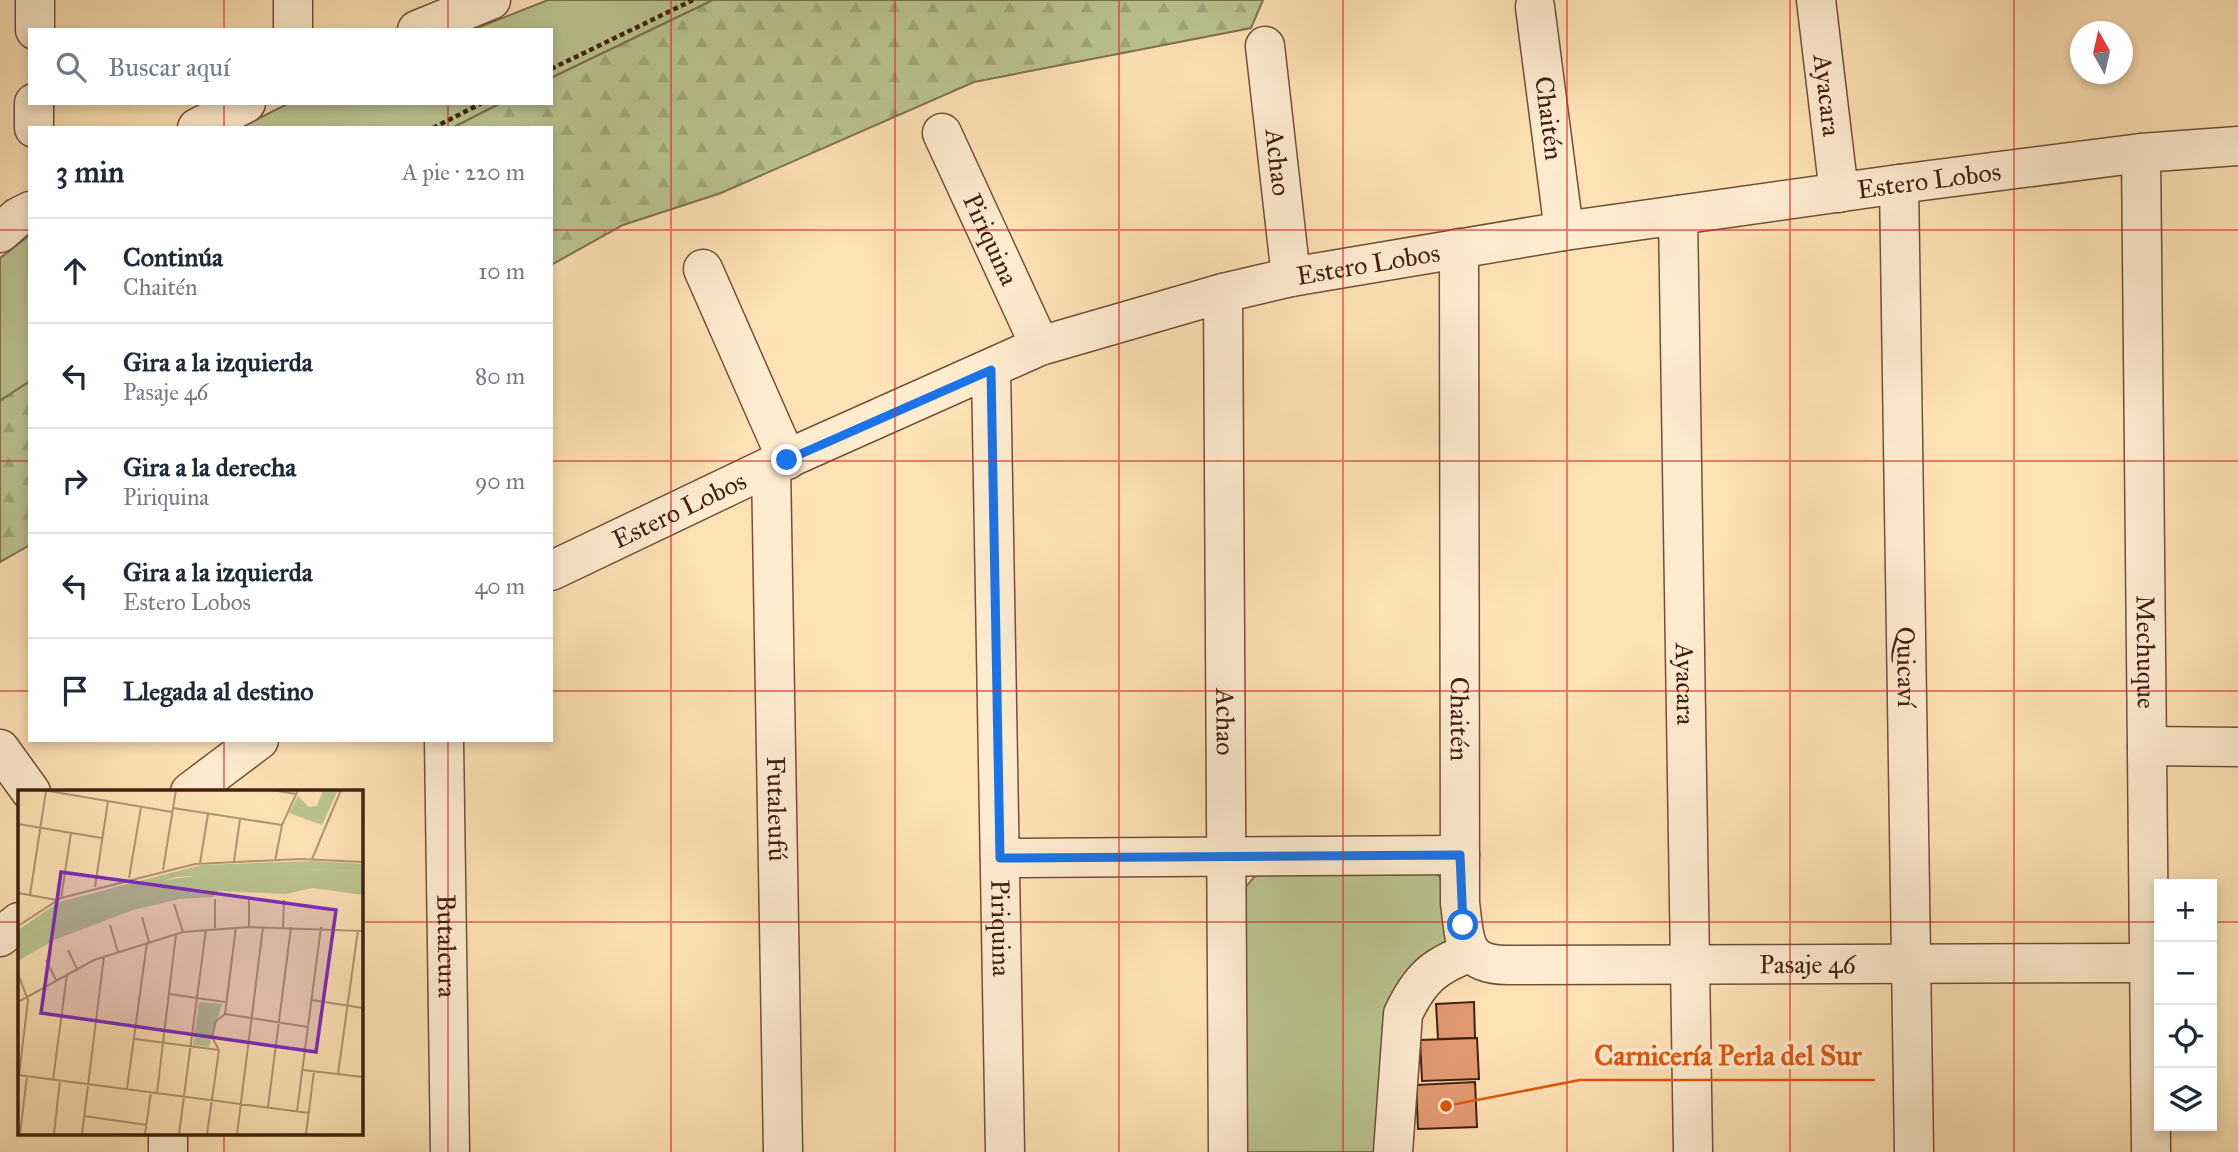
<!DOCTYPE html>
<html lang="es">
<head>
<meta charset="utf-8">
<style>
  :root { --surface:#fff; --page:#f2f2f3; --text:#1f2937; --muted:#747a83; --line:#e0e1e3 }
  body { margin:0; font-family:"IM FELL Great Primer",serif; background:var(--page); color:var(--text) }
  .controls { position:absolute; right:21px; bottom:21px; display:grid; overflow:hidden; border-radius:0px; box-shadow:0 4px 10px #0003 }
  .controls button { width:63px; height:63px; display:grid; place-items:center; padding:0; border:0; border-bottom:2px solid var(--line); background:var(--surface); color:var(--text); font:35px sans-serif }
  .compass { position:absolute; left:2070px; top:21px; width:63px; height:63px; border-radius:50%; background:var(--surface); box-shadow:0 4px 10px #0003; rotate:352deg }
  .stop { position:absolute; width:21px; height:21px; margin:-16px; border:5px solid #1a73e8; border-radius:50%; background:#fff }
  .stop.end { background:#1a73e8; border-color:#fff; box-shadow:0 2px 7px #0008 }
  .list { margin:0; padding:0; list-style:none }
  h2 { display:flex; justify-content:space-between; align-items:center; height:91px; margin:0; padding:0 28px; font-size:30px }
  h2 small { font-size:23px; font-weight:400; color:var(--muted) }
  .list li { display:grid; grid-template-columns:46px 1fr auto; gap:21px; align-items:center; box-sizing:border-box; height:105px; padding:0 28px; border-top:2px solid var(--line) }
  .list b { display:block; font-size:26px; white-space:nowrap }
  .list p { margin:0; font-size:23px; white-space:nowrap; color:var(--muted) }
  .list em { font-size:23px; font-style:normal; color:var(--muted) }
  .icon { flex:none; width:38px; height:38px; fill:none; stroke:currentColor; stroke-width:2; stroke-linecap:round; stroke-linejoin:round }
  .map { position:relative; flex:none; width:2238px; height:1152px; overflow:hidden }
  .search { position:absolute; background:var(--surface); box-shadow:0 4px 10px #0003; left:28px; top:28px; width:525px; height:77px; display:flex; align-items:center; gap:18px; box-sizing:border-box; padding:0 24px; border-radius:0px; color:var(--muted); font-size:26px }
  .panel { position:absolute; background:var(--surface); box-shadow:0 4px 10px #0003; left:28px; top:126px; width:525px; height:616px; border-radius:0px }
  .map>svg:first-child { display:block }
  .green { fill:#bac491; stroke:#7e7251; stroke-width:2 }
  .forest { fill:url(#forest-firs); stroke:#7e7251; stroke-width:2 }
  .building { fill:#e29972; stroke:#422011; stroke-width:2 }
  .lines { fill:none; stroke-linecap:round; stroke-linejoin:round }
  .minor-casing { stroke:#71503a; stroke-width:41 }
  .path { stroke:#422011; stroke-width:4.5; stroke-dasharray:5 3.5; stroke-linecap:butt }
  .minor { stroke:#feeccf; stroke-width:38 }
  .route { stroke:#1a73e8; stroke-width:9 }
  .grid { fill:none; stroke:#d62828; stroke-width:2; stroke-opacity:0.55 }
  .labels { text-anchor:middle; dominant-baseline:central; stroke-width:7; stroke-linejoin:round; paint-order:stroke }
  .street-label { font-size:26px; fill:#422011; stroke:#feeccf }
  .inset-road { fill:none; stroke:#b39473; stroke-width:2 }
  .view { fill:#7b2cbf; fill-opacity:0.15; stroke:#7b2cbf; stroke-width:3.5 }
  .inset-edge { fill:none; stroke:#422011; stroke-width:3.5 }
  .leader { fill:none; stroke:#e0560c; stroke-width:2.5 }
  .callout-dot { fill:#e0560c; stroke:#feeccf; stroke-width:2.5 }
  .callout-label { font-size:28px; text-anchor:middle; font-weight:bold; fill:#e0560c; stroke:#feeccf; stroke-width:7; stroke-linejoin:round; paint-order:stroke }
</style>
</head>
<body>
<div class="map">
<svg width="2238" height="1152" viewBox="0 0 2238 1152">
  <defs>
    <pattern id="forest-firs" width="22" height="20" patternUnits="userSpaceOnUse" patternTransform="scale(1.75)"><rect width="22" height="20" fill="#bac491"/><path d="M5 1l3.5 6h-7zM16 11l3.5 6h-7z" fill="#a1a87c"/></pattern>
  </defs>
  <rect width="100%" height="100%" fill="#fee1b5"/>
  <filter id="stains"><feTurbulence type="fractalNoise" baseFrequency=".00286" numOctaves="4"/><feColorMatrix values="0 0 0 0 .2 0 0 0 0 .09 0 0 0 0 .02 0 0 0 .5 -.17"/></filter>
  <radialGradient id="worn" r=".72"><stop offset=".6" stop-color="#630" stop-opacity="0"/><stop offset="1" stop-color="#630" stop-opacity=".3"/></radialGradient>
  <g class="green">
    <path d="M548,0H713L551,78V30H472Z"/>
    <path d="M289,103H501L452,128H240Z"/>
    <path d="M30,235V381L0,401V258Z"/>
    <path d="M1429,871L1440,876L1450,943L1432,955L1377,1152H1243L1246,887L1254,877L1263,873Z"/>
  </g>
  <g class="forest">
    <path d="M713,0H1263L1251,28L974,82L721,193L623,225L551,265V128H452L501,103H551V78Z"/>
    <path d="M30,381V545L0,562V401Z"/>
  </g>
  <g class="building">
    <path d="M1474,1002L1475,1038L1438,1039L1436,1004Z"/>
    <path d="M1477,1038L1479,1079L1422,1081L1420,1040Z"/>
    <path d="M1475,1082L1477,1127L1418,1129L1416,1085Z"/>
  </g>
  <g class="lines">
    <defs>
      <g id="minor">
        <path d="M293,0V30"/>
        <path id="s1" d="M1816,0L1839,193"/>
        <path id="s2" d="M1535,7L1564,231"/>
        <path d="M35,30V0"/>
        <path d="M417,30L491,0"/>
        <path id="s3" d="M1265,46L1291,277"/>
        <path d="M34,128V103"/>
        <path d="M197,128L246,103"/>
        <path id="s4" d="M942,133L1040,346"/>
        <path id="s5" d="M2141,153L2151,1152"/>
        <path id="s6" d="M1899,184L1914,1152"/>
        <path id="s7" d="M1678,215L1693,1152"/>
        <path d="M0,233L18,217L30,211"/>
        <path id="s8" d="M1459,248L1460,903C1465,941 1462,965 1508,965L2149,963"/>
        <path d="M703,269L787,460"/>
        <path id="s9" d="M1223,293L1228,1152"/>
        <path id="s10" d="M991,370L1005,1152"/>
        <path id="s11" d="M771,466L783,1152"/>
        <path id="s12" d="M551,571L771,466L1040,346L1223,293L1291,277L1564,231L1899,184L2141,153L2238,146"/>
        <path id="s13" d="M444,740L450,1152"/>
        <path d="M2147,746L2238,747"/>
        <path d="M0,749L31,792"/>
        <path d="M190,792L259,740"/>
        <path d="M1000,858L1460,855"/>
        <path d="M0,937L19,922"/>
        <path d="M168,1133V1152"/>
        <path d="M1393,1152L1403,1014C1420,978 1434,966 1471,952"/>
      </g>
    </defs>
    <use href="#minor" class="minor-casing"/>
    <g class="path">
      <path d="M551,69L693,0"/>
      <path d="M433,128L482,103"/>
    </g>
    <use href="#minor" class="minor"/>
  </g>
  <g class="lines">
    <path class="route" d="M787,460L991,370L1000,858L1460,855L1463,925"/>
  </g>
  <path class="grid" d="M224,0V30M448,0V30M671,0V1152M895,0V1152M1119,0V1152M1343,0V1152M1567,0V1152M1790,0V1152M2014,0V1152M224,103V128M448,103V128M0,230H30M551,230H2238M0,461H30M551,461H2238M0,691H30M551,691H2238M224,740V792M448,740V1152M0,922H19M360,922H2159M2212,922H2238M224,1133V1152"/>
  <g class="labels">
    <g class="street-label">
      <text stroke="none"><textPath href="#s1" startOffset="96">Ayacara</textPath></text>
      <text stroke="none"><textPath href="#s2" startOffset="112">Chaitén</textPath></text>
      <text stroke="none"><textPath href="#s3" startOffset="117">Achao</textPath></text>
      <text stroke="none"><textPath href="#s12" startOffset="1444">Estero Lobos</textPath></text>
      <text stroke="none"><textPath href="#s4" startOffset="117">Piriquina</textPath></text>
      <text stroke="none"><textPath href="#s12" startOffset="877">Estero Lobos</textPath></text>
      <text stroke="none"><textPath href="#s12" startOffset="142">Estero Lobos</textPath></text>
      <text stroke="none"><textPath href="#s5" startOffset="499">Mechuque</textPath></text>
      <text stroke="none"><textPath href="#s6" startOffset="483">Quicaví</textPath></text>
      <text stroke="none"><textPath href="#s7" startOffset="469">Ayacara</textPath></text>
      <text stroke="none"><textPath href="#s8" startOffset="471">Chaitén</textPath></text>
      <text stroke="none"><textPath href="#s9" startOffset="429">Achao</textPath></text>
      <text stroke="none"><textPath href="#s11" startOffset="343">Futaleufú</textPath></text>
      <text stroke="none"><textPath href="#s10" startOffset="558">Piriquina</textPath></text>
      <text stroke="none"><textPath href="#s13" startOffset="206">Butalcura</textPath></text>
      <text stroke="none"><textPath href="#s8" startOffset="1046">Pasaje 46</textPath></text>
    </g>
  </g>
  <g transform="translate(18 790)">
    <rect width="345" height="345" fill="#fee1b5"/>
    <path d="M305,0H320L304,35L271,23L280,6L291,17L299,16ZM294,71L345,74V81L283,79L158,87L70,114L0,149V140L41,112L183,75ZM181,212L204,214L191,257L175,255Z" fill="#bac491"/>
    <path d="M283,79L345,81V105L295,98L267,104L200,101L196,107L161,109L115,120L36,150L0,171V149L70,114L136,92L208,81Z" fill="#bac491"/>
    <path class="inset-road" d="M25,0L154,22M254,0L278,4M155,18L264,35M0,34L84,48M294,69L323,0M216,71L222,29M257,71L264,35L280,0M182,73L190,24M145,80L158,0M111,88L123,17M77,97L90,11M0,103L39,110M12,105L28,1M43,108L53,43M156,114L165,142M124,127L131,152M92,135L100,162M0,136L43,108L177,74L283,69L345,72M231,137V109M265,137L266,110M197,138V109M50,160L59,179M28,170L38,190M0,184L10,210L1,285M151,204L207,212M294,210L345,218M0,212L76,170L165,142L231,137L345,141M207,224L218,137M207,224L290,237M117,249L201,260M285,280L345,287M320,284L340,140M0,285L291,323M35,290L49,184M109,299L129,152M139,303L158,144M250,317L273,137M279,321L303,137M66,326L129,335M2,344L9,286M36,344L42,290M64,344L86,166M127,344L133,302M161,344L188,139M189,344L201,260L194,247L198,231L207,224M219,344L245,137M288,344L296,281"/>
    <path class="view" d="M43,82L318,120L298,262L23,223Z"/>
    <rect width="345" height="345" class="inset-edge"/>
  </g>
  <path class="leader" d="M1446 1106L1580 1080H1875"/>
  <circle class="callout-dot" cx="1446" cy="1106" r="7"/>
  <g class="callout-label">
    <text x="1728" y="1065">Carnicería Perla del Sur</text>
  </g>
  <rect width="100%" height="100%" filter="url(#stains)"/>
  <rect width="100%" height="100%" fill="url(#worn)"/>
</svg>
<div class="controls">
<button>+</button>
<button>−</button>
<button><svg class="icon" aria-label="locate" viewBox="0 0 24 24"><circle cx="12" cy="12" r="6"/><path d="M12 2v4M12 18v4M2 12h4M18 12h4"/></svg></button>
<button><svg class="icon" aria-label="layers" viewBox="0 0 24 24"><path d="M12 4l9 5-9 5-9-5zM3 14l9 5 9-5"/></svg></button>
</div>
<svg class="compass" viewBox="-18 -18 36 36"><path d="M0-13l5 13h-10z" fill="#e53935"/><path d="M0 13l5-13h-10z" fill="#747a83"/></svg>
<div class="stop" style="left:1463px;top:925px"></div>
<div class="stop end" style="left:787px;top:460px"></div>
<div class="search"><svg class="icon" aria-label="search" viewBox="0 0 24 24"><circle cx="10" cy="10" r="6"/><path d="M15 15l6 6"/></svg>Buscar aquí</div>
<section class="panel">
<h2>3 min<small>A pie · 220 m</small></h2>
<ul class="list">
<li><svg class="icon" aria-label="ahead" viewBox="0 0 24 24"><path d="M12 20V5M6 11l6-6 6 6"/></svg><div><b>Continúa</b><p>Chaitén</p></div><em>10 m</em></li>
<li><svg class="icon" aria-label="left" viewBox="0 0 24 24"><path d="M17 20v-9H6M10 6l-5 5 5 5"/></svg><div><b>Gira a la izquierda</b><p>Pasaje 46</p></div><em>80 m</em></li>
<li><svg class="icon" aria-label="right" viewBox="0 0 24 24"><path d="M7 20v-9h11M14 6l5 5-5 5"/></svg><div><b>Gira a la derecha</b><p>Piriquina</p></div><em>90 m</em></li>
<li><svg class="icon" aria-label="left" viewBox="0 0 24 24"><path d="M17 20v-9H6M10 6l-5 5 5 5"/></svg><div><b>Gira a la izquierda</b><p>Estero Lobos</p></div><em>40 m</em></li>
<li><svg class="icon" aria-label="arrive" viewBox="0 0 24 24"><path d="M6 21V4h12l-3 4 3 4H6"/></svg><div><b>Llegada al destino</b></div></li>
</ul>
</section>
</div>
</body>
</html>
